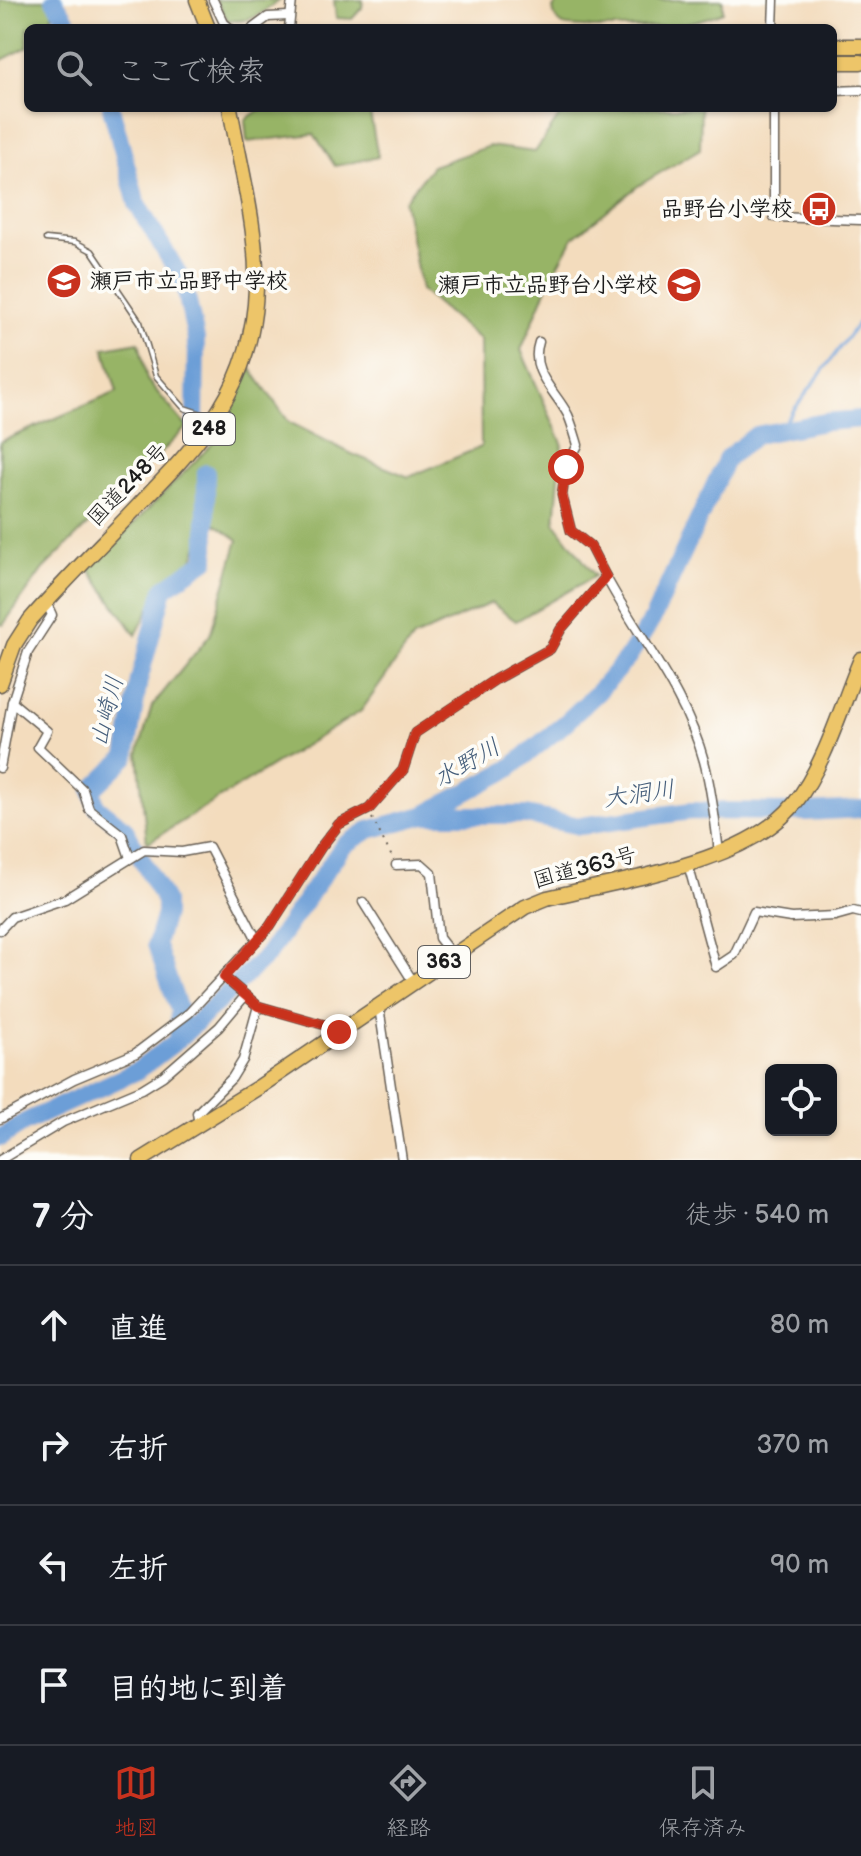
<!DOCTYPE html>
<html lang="ja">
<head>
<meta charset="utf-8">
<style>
  :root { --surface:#171b24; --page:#242831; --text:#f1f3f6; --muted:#9ea1a6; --line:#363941; --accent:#c8321e }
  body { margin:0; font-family:"Balsamiq Sans","Klee One",sans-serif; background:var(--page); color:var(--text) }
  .controls { position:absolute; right:24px; bottom:24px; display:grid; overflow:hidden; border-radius:12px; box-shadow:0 2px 6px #0004 }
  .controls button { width:72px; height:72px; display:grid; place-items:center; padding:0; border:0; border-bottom:2px solid var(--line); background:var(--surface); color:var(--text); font:40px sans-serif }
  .stop { position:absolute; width:24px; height:24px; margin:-18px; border:6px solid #c8321e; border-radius:50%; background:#fff }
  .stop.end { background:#c8321e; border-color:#fff; box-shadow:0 2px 8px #0008 }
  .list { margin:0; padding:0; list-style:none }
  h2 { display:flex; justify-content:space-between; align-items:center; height:104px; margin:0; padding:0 32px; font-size:34px }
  h2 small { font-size:26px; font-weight:400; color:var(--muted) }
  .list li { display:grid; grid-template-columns:52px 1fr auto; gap:24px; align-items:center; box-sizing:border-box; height:120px; padding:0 32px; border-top:2px solid var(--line) }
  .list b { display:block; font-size:30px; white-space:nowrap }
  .list em { font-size:26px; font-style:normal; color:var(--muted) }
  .icon { flex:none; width:44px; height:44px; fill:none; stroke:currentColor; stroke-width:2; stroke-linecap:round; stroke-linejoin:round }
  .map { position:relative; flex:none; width:861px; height:1160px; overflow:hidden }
  .search { position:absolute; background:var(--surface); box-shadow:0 2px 6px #0004; left:24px; right:24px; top:24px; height:88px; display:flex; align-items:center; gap:20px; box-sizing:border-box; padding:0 28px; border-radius:12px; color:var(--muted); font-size:30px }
  .sheet { height:584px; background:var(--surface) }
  nav { display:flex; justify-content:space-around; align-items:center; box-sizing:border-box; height:112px; border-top:2px solid var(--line); background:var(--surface); font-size:22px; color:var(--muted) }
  nav a { display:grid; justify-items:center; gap:4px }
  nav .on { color:var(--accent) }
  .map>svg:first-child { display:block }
  .forest { fill:#97b466; stroke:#5a6841; stroke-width:2 }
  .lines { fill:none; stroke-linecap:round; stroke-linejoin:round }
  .stream { stroke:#6c9ed7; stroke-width:3 }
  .river { stroke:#6c9ed7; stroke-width:18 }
  .lane-casing { stroke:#675f54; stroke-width:7 }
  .street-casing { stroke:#675f54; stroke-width:11 }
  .highway-casing { stroke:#675f54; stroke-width:17 }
  .path { stroke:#675f54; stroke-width:2; stroke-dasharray:2 6; stroke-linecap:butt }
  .lane { stroke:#fff; stroke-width:4 }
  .street { stroke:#fff; stroke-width:8 }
  .highway { stroke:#edc569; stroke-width:14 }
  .route { stroke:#c8321e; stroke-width:10 }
  .labels { text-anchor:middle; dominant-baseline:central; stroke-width:7; stroke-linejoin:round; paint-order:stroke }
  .shield { fill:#fdfcf7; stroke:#605f5e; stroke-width:2 }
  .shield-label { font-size:20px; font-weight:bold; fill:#1c1c1c }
  .poi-label { font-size:22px; font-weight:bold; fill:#1c1c1c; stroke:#fdfcf7; text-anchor:end }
  .street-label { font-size:22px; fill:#1c1c1c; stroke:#fdfcf7 }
  .water-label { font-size:24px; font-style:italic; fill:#445d7a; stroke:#fdfcf7 }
</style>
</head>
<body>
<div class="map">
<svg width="861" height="1160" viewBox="0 0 861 1160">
  <rect width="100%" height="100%" fill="#fdfcf7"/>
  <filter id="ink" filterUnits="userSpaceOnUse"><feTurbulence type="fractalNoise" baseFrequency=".0125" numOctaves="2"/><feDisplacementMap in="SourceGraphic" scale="16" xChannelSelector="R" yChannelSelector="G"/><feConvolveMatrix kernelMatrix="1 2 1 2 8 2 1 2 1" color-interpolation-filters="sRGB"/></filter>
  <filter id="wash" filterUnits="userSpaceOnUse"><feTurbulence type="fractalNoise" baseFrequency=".006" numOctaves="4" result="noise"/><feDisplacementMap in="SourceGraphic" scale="32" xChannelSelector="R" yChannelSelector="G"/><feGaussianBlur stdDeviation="1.8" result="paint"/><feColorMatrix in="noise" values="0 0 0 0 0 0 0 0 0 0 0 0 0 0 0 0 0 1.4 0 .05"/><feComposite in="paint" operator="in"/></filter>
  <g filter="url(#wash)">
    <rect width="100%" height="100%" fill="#f3dcbd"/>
    <g class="forest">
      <path d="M0,0H53L51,28H28V47L0,61Z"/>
      <path d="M216,0H280C262,13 250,24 228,20Z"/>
      <path d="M334,0H363L362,8L352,19L336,18Z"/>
      <path d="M559,0H723V12C681,30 636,28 591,28C574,24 556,33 553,9Z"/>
      <path d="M262,108H369L378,157L335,166L314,134L247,142L245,120Z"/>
      <path d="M565,108H701L700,149L638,186L574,237L551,278L521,350L562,443L555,523L595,576L516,621L491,603L413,638L361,711L147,843L138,754L152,706L210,635L238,540L207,518L192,562L159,590L136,635L89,569L213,443L251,369L289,422L352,454L409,477L481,447L480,340L421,290L404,201L432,166L489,146L535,152Z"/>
      <path d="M139,342L147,380L187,427L43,569L3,625L0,624V442L117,392L104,348Z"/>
    </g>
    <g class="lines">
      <path class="stream" d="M779,430L861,319"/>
      <g class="river">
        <path d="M54,0L72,28"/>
        <path d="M111,108L137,204L184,283L196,339L195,423"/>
        <path d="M427,815H526L580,826L691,811L807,812L861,809"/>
        <path d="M178,1038L179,1010L156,944L165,914V901L124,828L96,806L92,790L126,757L139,680L164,589L206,560V473"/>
        <path d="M0,1138L25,1122L137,1071L178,1040L267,955L343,846L369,830L424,815L509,769L564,724L597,693L629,656L652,620L727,458L756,435L825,422L861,419"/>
      </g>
    </g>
  </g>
  <g filter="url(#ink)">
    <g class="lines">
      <defs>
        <path id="lane" d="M46,239L75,242L92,251L140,322L156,376L184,408L211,417"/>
        <g id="street">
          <path d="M213,0L224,23L230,28"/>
          <path d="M253,28L268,17L289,16"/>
          <path d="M289,28L292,0"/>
          <path d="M773,28L774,0"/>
          <path d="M833,91L861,90"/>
          <path d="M774,108V217L861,220"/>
          <path d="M539,342C529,372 555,390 568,415C572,424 575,435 578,445L566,467L562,495L571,531L590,546L606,577"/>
          <path d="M12,702L47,731L38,747L83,790L89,809L122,835L130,858"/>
          <path d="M0,768L12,702L28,652L52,615L46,602"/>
          <path d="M688,864L716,967L734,955L754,912L791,918L835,916L853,911L861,913"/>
          <path d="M396,865L422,864L432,873L439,938L453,956"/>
          <path d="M363,902L414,983"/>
          <path d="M0,930L12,917L65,899L144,850L182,852L209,847L257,940"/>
          <path d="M224,977L258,1006L332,1027L339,1032"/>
          <path d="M379,1007L402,1160"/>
          <path d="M0,1119L74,1079L136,1053L189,1013L270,926L321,847L339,824L369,809L403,770L415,733L496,679L550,649L561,629L606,577C638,637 686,694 704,761C712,790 715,822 719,852"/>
          <path d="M199,1124L197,1113L232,1078L243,1060L258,1006"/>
          <path d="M0,1160L63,1122L142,1089L163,1076L219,1027L245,996"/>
        </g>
        <g id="highway">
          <path d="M197,0L208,28"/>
          <path d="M833,46H861"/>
          <path d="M833,62H861"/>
          <path d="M0,684L14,645L30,620C64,581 102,544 138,506C202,440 253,386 256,288C258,229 240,166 230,108"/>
          <path d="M141,1160L259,1087L525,907L547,898C620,880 747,864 795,803C825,765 842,704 861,659"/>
        </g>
      </defs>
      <use href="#lane" class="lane-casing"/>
      <use href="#street" class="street-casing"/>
      <use href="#highway" class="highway-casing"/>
      <path class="path" d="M372,818L393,859"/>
      <use href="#lane" class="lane"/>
      <use href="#street" class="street"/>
      <use href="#highway" class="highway"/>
    </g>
  </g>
  <g class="lines" filter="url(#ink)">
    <path class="route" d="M339,1032L332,1027L258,1006L224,977L270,926L321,847L339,824L369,809L403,770L415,733L496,679L550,649L561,629L606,577L590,546L571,531L562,495L566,467"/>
  </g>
  <defs>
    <symbol id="bus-disc" viewBox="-11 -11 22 22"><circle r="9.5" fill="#c8321e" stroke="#fdfcf7"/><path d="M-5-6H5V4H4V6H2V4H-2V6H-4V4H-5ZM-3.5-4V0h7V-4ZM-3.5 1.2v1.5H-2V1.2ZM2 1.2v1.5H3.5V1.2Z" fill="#fff"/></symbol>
    <symbol id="school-disc" viewBox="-11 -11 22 22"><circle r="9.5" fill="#c8321e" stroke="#fdfcf7"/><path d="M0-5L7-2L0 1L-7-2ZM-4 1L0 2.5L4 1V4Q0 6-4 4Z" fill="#fff"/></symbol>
  </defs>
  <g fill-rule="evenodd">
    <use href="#bus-disc" x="799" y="189" width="40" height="40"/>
    <use href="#school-disc" x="44" y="261" width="40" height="40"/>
    <use href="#school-disc" x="664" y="265" width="40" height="40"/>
  </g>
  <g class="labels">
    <g class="shield">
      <rect x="183" y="413" width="52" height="32" rx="6"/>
      <rect x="418" y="946" width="52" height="32" rx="6"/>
    </g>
    <g class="shield-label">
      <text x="209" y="429">248</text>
      <text x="444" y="962">363</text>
    </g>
    <g class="poi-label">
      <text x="793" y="209">品野台小学校</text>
      <text x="90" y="281" text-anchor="start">瀬戸市立品野中学校</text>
      <text x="658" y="285">瀬戸市立品野台小学校</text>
    </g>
    <g class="street-label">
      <text transform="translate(128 485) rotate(-46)">国道248号</text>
      <text transform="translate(585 868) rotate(-15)">国道363号</text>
    </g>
    <g class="water-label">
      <text transform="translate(107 711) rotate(-76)">山崎川</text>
      <text transform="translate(467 763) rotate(-30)">水野川</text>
      <text transform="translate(639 794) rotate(-8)">大洞川</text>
    </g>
  </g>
</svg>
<div class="controls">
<button><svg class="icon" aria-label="locate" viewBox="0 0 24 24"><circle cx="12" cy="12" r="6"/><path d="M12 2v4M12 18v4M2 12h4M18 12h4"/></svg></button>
</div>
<div class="stop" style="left:566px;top:467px"></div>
<div class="stop end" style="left:339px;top:1032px"></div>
<div class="search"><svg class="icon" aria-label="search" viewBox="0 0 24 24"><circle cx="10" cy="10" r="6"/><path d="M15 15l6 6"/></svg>ここで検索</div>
</div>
<section class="sheet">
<h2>7 分<small>徒歩 · 540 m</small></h2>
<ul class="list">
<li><svg class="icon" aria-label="ahead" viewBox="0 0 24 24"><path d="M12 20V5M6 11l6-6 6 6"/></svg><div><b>直進</b></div><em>80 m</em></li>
<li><svg class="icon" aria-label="right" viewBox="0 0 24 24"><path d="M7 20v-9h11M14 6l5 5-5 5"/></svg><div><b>右折</b></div><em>370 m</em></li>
<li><svg class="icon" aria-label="left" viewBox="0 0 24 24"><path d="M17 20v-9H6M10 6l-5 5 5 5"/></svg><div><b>左折</b></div><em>90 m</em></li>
<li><svg class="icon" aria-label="arrive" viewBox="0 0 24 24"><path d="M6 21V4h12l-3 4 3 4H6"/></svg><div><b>目的地に到着</b></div></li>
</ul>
</section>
<nav>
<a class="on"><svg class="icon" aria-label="map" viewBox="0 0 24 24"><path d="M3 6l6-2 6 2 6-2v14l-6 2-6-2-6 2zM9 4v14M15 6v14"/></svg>地図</a>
<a><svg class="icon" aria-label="directions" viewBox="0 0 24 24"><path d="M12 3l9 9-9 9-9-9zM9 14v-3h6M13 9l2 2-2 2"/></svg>経路</a>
<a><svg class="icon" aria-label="saved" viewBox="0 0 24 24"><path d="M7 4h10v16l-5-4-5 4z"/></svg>保存済み</a>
</nav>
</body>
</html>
